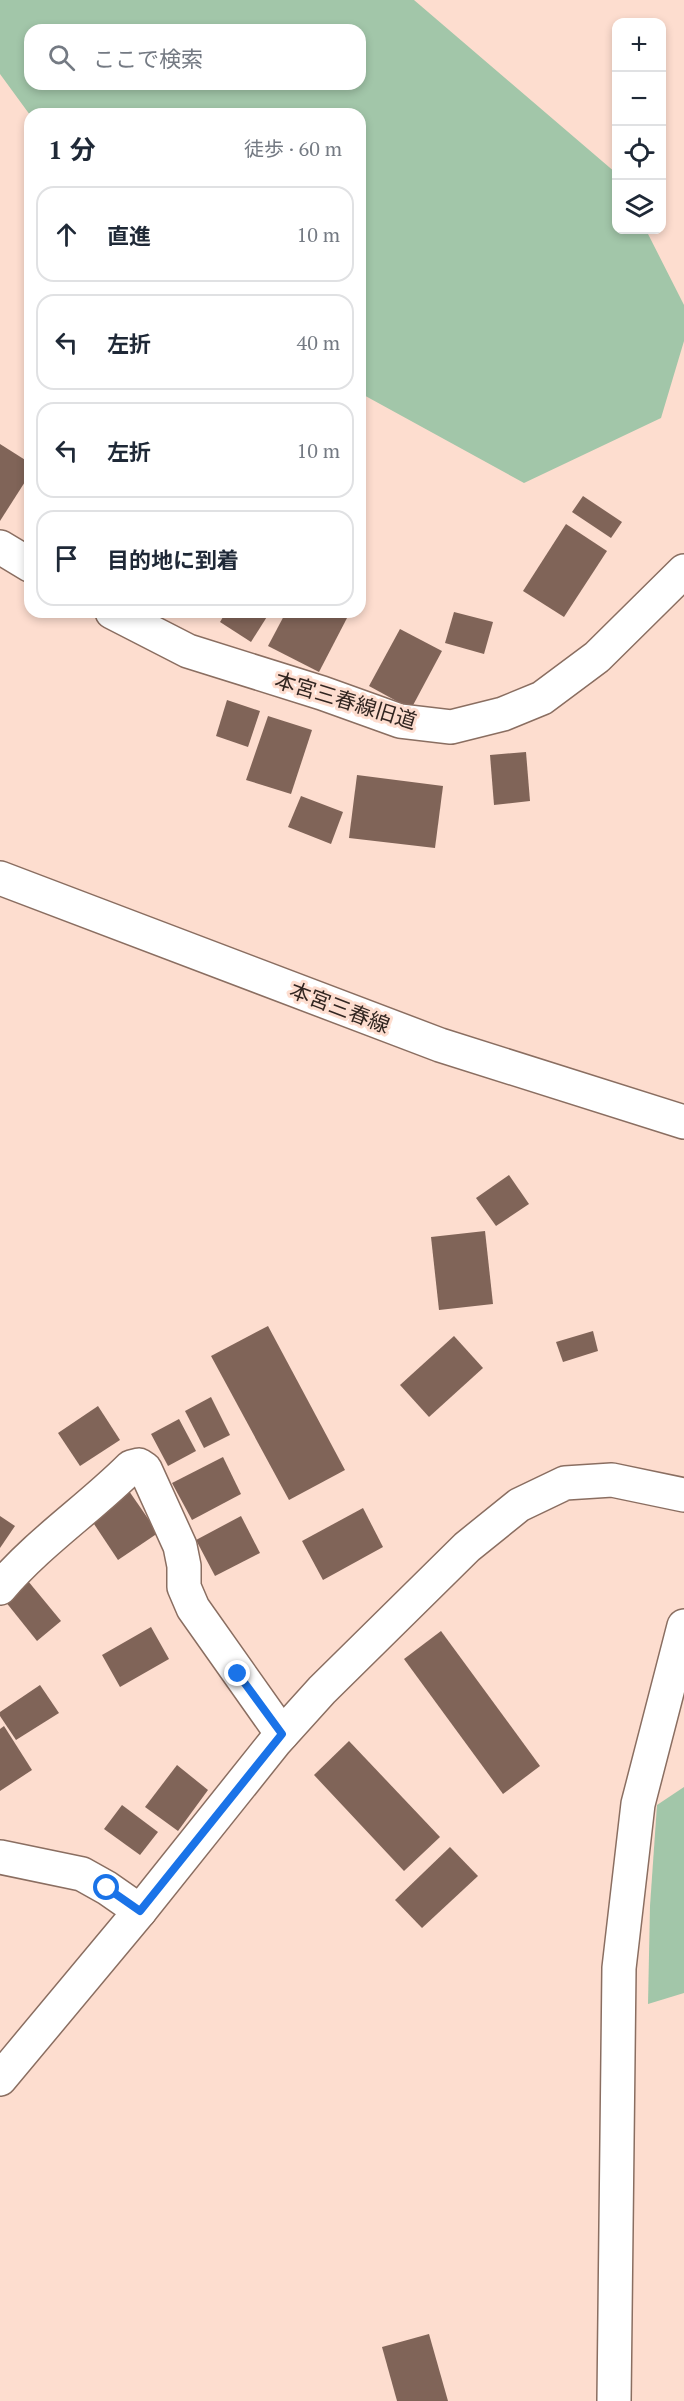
<!DOCTYPE html>
<html lang="ja">
<head>
<meta charset="utf-8">
<style>
  :root { --surface:#fff; --page:#f2f2f3; --text:#1f2937; --muted:#747a83; --line:#e0e1e3 }
  body { margin:0; font-family:"PT Serif","Noto Sans JP",serif; background:var(--page); color:var(--text) }
  .controls { position:absolute; right:18px; top:18px; display:grid; overflow:hidden; border-radius:12px; box-shadow:0 3px 9px #0003 }
  .controls button { width:54px; height:54px; display:grid; place-items:center; padding:0; border:0; border-bottom:2px solid var(--line); background:var(--surface); color:var(--text); font:30px sans-serif }
  .stop { position:absolute; width:18px; height:18px; margin:-14px; border:4px solid #1a73e8; border-radius:50%; background:#fff }
  .stop.end { background:#1a73e8; border-color:#fff; box-shadow:0 2px 6px #0008 }
  .list { margin:0; padding:0; list-style:none }
  h2 { display:flex; justify-content:space-between; align-items:center; height:78px; margin:0; padding:0 24px; font-size:26px }
  h2 small { font-size:20px; font-weight:400; color:var(--muted) }
  .list li { display:grid; grid-template-columns:39px 1fr auto; gap:18px; align-items:center; box-sizing:border-box; height:96px; margin:0 12px 12px; padding:0 12px; border:2px solid var(--line); border-radius:18px }
  .list b { display:block; font-size:22px; white-space:nowrap }
  .list em { font-size:20px; font-style:normal; color:var(--muted) }
  .icon { flex:none; width:33px; height:33px; fill:none; stroke:currentColor; stroke-width:2; stroke-linecap:round; stroke-linejoin:round }
  .map { position:relative; flex:none; width:684px; height:2401px; overflow:hidden }
  .search { position:absolute; background:var(--surface); box-shadow:0 3px 9px #0003; left:24px; top:24px; width:342px; height:66px; display:flex; align-items:center; gap:15px; box-sizing:border-box; padding:0 21px; border-radius:18px; color:var(--muted); font-size:22px }
  .panel { position:absolute; background:var(--surface); box-shadow:0 3px 9px #0003; left:24px; top:108px; width:342px; height:510px; border-radius:18px }
  .map>svg:first-child { display:block }
  .green { fill:#a2c6a9; fill-rule:evenodd }
  .building { fill:#806458 }
  .lines { fill:none; stroke-linecap:round; stroke-linejoin:round }
  .minor-casing { stroke:#8a6e61; stroke-width:36 }
  .tertiary-casing { stroke:#8a6e61; stroke-width:36 }
  .primary-casing { stroke:#8a6e61; stroke-width:36 }
  .minor { stroke:#fff; stroke-width:33 }
  .tertiary { stroke:#fff; stroke-width:33 }
  .primary { stroke:#fff; stroke-width:33 }
  .route { stroke:#1a73e8; stroke-width:8 }
  .labels { text-anchor:middle; dominant-baseline:central; stroke-width:6; stroke-linejoin:round; paint-order:stroke }
  .street-label { font-size:21px; fill:#322621; stroke:#fdddcf }
</style>
</head>
<body>
<div class="map">
<svg width="684" height="2401" viewBox="0 0 684 2401">
  <rect width="100%" height="100%" fill="#fdddcf"/>
  <g class="green">
    <path d="M0,0H414L616,173V230H646L684,305V341L661,418L524,483L360,393V114L30,115L0,74ZM30,30H360V84H30Z"/>
    <path d="M684,1787V1993L648,2004L650,1906L657,1805Z"/>
  </g>
  <g class="building">
    <path d="M0,444L30,463V474L0,521Z"/>
    <path d="M583,496L622,522L611,538L572,512Z"/>
    <path d="M566,524L607,551L564,617L523,591Z"/>
    <path d="M226,612H270L251,642L220,622Z"/>
    <path d="M286,612H335L347,618L319,672L268,646Z"/>
    <path d="M454,612L493,622L484,654L445,643Z"/>
    <path d="M400,629L442,651L411,709L369,686Z"/>
    <path d="M227,700L260,711L248,747L216,736Z"/>
    <path d="M268,716L312,730L291,794L246,780Z"/>
    <path d="M526,752L530,801L494,805L490,755Z"/>
    <path d="M357,775L443,786L435,848L349,838Z"/>
    <path d="M301,796L343,812L331,844L288,827Z"/>
    <path d="M509,1175L529,1204L496,1226L476,1198Z"/>
    <path d="M485,1231L493,1304L439,1310L431,1237Z"/>
    <path d="M268,1326L345,1470L289,1500L211,1356Z"/>
    <path d="M593,1331L598,1351L563,1362L556,1342Z"/>
    <path d="M454,1336L483,1368L429,1417L400,1385Z"/>
    <path d="M211,1397L230,1435L204,1448L185,1411Z"/>
    <path d="M98,1406L120,1440L80,1466L58,1433Z"/>
    <path d="M179,1419L196,1451L168,1466L151,1434Z"/>
    <path d="M223,1457L241,1494L192,1520L172,1483Z"/>
    <path d="M129,1491L158,1533L118,1560L90,1518Z"/>
    <path d="M363,1508L383,1547L323,1580L302,1541Z"/>
    <path d="M0,1516L15,1526L0,1548Z"/>
    <path d="M241,1516L260,1553L215,1576L196,1540Z"/>
    <path d="M28,1581L61,1621L37,1641L5,1601Z"/>
    <path d="M151,1627L169,1659L120,1687L102,1655Z"/>
    <path d="M441,1631L540,1766L503,1794L404,1659Z"/>
    <path d="M40,1685L59,1713L16,1740L0,1716V1712Z"/>
    <path d="M4,1726L32,1770L0,1791V1729Z"/>
    <path d="M349,1741L440,1837L404,1871L314,1775Z"/>
    <path d="M177,1765L208,1790L178,1831L145,1807Z"/>
    <path d="M122,1805L158,1832L140,1855L104,1829Z"/>
    <path d="M450,1847L478,1876L422,1928L395,1900Z"/>
    <path d="M429,2334L448,2401H397L382,2347Z"/>
  </g>
  <g class="lines">
    <defs>
      <g id="minor">
        <path d="M0,547L30,565"/>
        <path d="M112,612L188,651L322,693L400,721L451,727L503,714L542,698L597,657L684,571"/>
        <path d="M0,1588C39,1542 89,1509 131,1467L139,1465L145,1469L180,1546L184,1566V1587L193,1608L282,1734"/>
        <path d="M0,1857L82,1874L107,1888L140,1911"/>
      </g>
      <g id="tertiary">
        <path d="M0,2079L140,1911L275,1742L322,1690L467,1547L519,1505L565,1483L612,1480L684,1495"/>
        <path d="M614,2401L619,1968L638,1804L684,1626"/>
      </g>
      <path id="primary" d="M0,878L440,1045L684,1122"/>
    </defs>
    <use href="#minor" class="minor-casing"/>
    <use href="#tertiary" class="tertiary-casing"/>
    <use href="#primary" class="primary-casing"/>
    <use href="#minor" class="minor"/>
    <use href="#tertiary" class="tertiary"/>
    <use href="#primary" class="primary"/>
  </g>
  <g class="lines">
    <path class="route" d="M107,1888L140,1911L282,1734L238,1674"/>
  </g>
  <g class="labels">
    <g class="street-label">
      <text transform="translate(346 700) rotate(17)">本宮三春線旧道</text>
      <text transform="translate(340 1007) rotate(21)">本宮三春線</text>
    </g>
  </g>
</svg>
<div class="controls">
<button>+</button>
<button>−</button>
<button><svg class="icon" aria-label="locate" viewBox="0 0 24 24"><circle cx="12" cy="12" r="6"/><path d="M12 2v4M12 18v4M2 12h4M18 12h4"/></svg></button>
<button><svg class="icon" aria-label="layers" viewBox="0 0 24 24"><path d="M12 4l9 5-9 5-9-5zM3 14l9 5 9-5"/></svg></button>
</div>
<div class="stop" style="left:107px;top:1888px"></div>
<div class="stop end" style="left:238px;top:1674px"></div>
<div class="search"><svg class="icon" aria-label="search" viewBox="0 0 24 24"><circle cx="10" cy="10" r="6"/><path d="M15 15l6 6"/></svg>ここで検索</div>
<section class="panel">
<h2>1 分<small>徒歩 · 60 m</small></h2>
<ul class="list">
<li><svg class="icon" aria-label="ahead" viewBox="0 0 24 24"><path d="M12 20V5M6 11l6-6 6 6"/></svg><div><b>直進</b></div><em>10 m</em></li>
<li><svg class="icon" aria-label="left" viewBox="0 0 24 24"><path d="M17 20v-9H6M10 6l-5 5 5 5"/></svg><div><b>左折</b></div><em>40 m</em></li>
<li><svg class="icon" aria-label="left" viewBox="0 0 24 24"><path d="M17 20v-9H6M10 6l-5 5 5 5"/></svg><div><b>左折</b></div><em>10 m</em></li>
<li><svg class="icon" aria-label="arrive" viewBox="0 0 24 24"><path d="M6 21V4h12l-3 4 3 4H6"/></svg><div><b>目的地に到着</b></div></li>
</ul>
</section>
</div>
</body>
</html>
